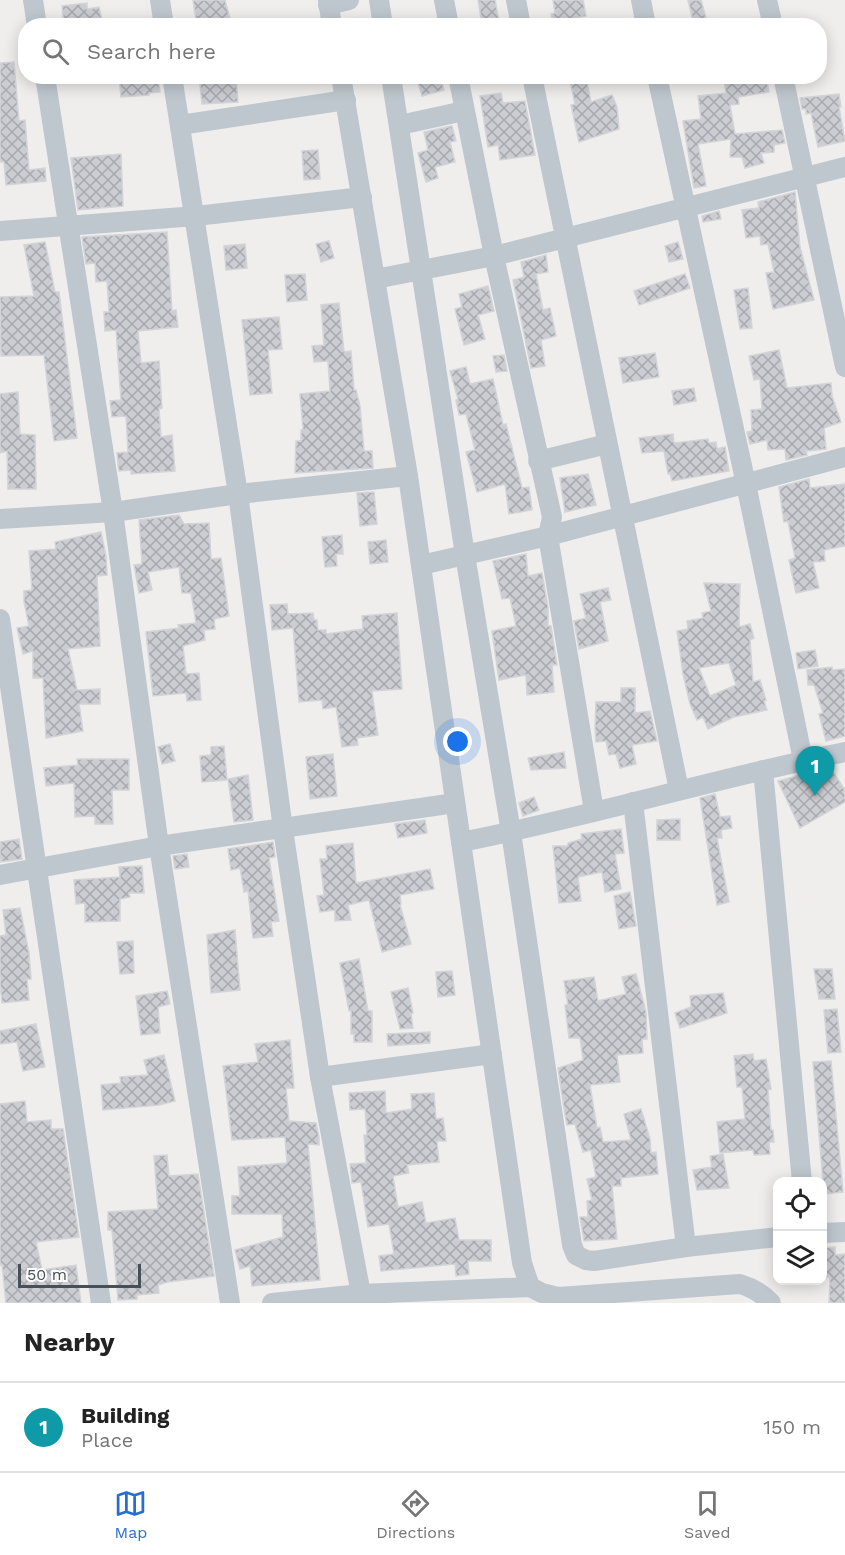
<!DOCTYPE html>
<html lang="en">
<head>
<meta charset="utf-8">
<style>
  :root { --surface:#fff; --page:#f2f2f2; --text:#222; --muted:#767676; --line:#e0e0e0; --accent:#296ece }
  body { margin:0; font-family:"Work Sans",sans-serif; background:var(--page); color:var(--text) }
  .controls { position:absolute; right:18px; bottom:18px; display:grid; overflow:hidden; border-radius:12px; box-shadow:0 3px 15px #0003 }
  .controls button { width:54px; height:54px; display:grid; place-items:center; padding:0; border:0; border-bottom:2px solid var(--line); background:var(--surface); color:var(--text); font:30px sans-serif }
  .scale { position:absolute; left:18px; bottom:15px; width:123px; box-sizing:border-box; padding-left:6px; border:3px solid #475059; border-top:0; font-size:16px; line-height:21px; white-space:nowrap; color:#475059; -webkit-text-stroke:4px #fff; paint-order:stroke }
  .you { position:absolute; left:458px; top:742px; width:21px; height:21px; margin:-15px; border:4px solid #fff; border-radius:50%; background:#1a73e8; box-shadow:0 0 0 9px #1a73e833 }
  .badge { display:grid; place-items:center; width:39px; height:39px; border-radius:50%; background:var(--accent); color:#fff; font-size:20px; font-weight:700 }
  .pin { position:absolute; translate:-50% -50px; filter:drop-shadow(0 2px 3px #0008) }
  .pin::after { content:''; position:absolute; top:32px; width:21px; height:18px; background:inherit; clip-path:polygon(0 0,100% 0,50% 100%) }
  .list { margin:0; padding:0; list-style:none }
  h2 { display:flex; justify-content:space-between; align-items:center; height:78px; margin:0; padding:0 24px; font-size:26px }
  h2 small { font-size:20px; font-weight:400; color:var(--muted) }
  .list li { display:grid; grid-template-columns:39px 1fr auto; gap:18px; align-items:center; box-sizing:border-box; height:90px; padding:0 24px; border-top:2px solid var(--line) }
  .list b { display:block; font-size:22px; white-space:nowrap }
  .list p { margin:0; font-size:20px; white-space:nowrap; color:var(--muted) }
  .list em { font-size:20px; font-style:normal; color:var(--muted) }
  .icon { flex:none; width:33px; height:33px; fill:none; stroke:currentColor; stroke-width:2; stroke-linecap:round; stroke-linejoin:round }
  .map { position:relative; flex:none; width:845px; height:1303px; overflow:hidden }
  .search { position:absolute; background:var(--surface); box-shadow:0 3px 15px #0003; left:18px; right:18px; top:18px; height:66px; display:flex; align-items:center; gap:15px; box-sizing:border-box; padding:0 21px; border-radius:24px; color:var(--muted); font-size:22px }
  .sheet { height:168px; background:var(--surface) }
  nav { display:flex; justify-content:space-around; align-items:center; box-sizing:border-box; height:84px; border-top:2px solid var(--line); background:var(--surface); font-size:16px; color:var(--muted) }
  nav a { display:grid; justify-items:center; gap:3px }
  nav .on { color:var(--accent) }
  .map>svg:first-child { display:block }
  .building { fill:url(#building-cross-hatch); stroke:#d2d4d8; stroke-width:1.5; fill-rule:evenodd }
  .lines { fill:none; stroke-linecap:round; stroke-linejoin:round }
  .minor { stroke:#bfc7ce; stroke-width:20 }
</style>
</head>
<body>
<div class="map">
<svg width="845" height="1303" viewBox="0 0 845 1303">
  <defs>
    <pattern id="building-cross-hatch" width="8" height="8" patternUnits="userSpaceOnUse" patternTransform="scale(1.5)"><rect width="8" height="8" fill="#cbcdd2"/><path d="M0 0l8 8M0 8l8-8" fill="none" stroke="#a7a9ad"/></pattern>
  </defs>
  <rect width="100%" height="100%" fill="#f0eeed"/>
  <g class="building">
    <path d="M193,0H225L232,26H197Z"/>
    <path d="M478,0H495L499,21L482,24Z"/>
    <path d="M553,0H583L586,16L566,20L567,26H553L551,14L555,13Z"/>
    <path d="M688,0H701L706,18L693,21Z"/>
    <path d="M87,3V9L99,7L102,20L88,23L89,26H64L62,6Z"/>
    <path d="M14,62L19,121L25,120L29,170L45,168L46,181L6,185L4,162H0V63Z"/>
    <path d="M119,76L158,77L160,92L149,93V95L121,97Z"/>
    <path d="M199,76H236L238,102L202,104Z"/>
    <path d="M416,76H440L444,90L422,96Z"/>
    <path d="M569,76H586L591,102L612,95L617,107L619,129L579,142L571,105L575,104Z"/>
    <path d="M737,76H766L769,92L738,97L739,104L730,105L735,134L782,130L785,143L774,145V152L761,153L764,163L745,168L742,157H730L731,139L698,144L706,186L694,188L683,121L701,119L698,96L726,93L724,79Z"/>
    <path d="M501,93L503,103L525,101L535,155L500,160L498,145L488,147L480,96Z"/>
    <path d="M839,94L841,107H839L845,141L818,147L811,113L806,114V109H802L800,98Z"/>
    <path d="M452,126L456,141L450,142L455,162L435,167L438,178L426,182L418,153L428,150L424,132Z"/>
    <path d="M318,150L320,179L304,180L302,151Z"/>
    <path d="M121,154L123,206L78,210L71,158Z"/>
    <path d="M795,192L800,247L814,300L773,309L766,273L774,272L768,244L761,245L760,236L746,238L742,210L759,208L758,202Z"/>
    <path d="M719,211L721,219L703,222L702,216Z"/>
    <path d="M167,232L172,311L176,310L178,327L138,331L141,363L159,361L162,408L159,409L161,437L172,435L175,471L131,474V470L119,471L118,465L117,453L128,452L126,416L112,417L110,401L121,400L116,330L105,331L104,312H109L107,281L96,282L95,263L86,264L82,237Z"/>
    <path d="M329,241L334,258L321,262L316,244Z"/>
    <path d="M45,242L55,292H59L77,438L54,441L44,355L1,356L0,297L34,296L24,245Z"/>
    <path d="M678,242L683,259L669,262L665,246Z"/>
    <path d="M245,244L247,268L226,270L224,246Z"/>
    <path d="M546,255L548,272L536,274L543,310L550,308L556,336L541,340L545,366L531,368L513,280L524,277L521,262Z"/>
    <path d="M305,274L307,300L287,302L285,275Z"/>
    <path d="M685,274L690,288L639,305L634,291Z"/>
    <path d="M488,286L494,311L478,315L485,339L464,345L455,309L462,307L459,294Z"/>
    <path d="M748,288L752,328L740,329L734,290Z"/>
    <path d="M339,303L344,352L351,351L354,390H356L360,406L364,451H372L373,468L295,473L296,441H301V430H303L300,394L330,391L328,361L314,362L312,346L324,345L321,305Z"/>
    <path d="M279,317L282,349L268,350L272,393L250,395L242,320Z"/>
    <path d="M779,350L787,388L831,383L832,396L841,422L824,428L826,449L806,451L807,455L786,460L785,449L768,450L767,440L750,444L747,432L752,431L751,410L762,409L760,379L754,380L749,356Z"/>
    <path d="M655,353L659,377L623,383L619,358Z"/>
    <path d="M504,355L507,371L496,372L493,356Z"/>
    <path d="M466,367L470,384L493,379L503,425L506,424L522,488L529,487L532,510L509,514L505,484L477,492L466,452L475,450L466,414L459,415L456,400L458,399L450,371Z"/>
    <path d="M694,388L696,401L674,405L672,391Z"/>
    <path d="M18,392L20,434L35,435L36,489H8L7,451L0,453V394Z"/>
    <path d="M673,434L674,443L708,439L709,443L716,442L717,449L725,447L729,471L672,481L670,473L668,474L664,451L642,453L639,438Z"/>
    <path d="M588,474L596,505L565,512L560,478Z"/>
    <path d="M809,479L810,488L845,484V546L824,550L825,561L813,562L819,588L796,593L789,560L795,558L788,521L784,522L779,487Z"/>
    <path d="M374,492L377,524L360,526L357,493Z"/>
    <path d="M179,515L184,524L209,523L211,559L221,558L229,616L214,619L215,629L204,630L205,640L183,646L186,674L199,673L201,700L187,701L186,693L153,696L146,632L179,628L178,625L196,623L191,593H182L179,567L148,572L152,590L139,593L134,565L142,564L139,520Z"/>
    <path d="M101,532L106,556L107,575L97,576L100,646L68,649L77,690L100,689V704H79L83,731L46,738L43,678H33V651L23,654L17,628L29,626L24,602V591L32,590L29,551L56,549L55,542Z"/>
    <path d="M342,535L343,554H336L337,566L325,567L322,537Z"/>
    <path d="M386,540L388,562L370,564L368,542Z"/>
    <path d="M526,554L528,576L542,573L548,607V626H551L557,665H552L554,692L527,695L526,675L499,680L492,631L516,626L510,598L502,599L493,561Z"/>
    <path d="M704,583L740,584L739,627L750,624L754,638L750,640L753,682L760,680L766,700L764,701L767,710L734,717L708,729L703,717L697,720L690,704L683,674L677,631L688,629L687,621L703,618L702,613L711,611ZM729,663L736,685L710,696L699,668Z"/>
    <path d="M608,588L611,600L600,602L608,641L579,649L574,621L586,618L580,594Z"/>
    <path d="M287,604L288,614L313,613L314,620H317L318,630H326V634L363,629L362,616L397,613L402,689L372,691L378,735L357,738L358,745L342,747L336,707L323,709L322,700L299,702L293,628L272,630L270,605Z"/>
    <path d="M815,650L818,666L798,669L796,653Z"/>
    <path d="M832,667V670L845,669V736L826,741L819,714L823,713L814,685H808L807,670Z"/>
    <path d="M621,688H635V713L650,711L657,741L632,745L636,764L620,768L616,754L609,755L606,741L596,742L595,728L596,702H621Z"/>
    <path d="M170,744L175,761L162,764L158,747Z"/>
    <path d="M224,746L227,780L202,782L200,756L211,755V747Z"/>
    <path d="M564,752L566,768L531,770L528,758Z"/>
    <path d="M333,754L337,796L310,799L306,757Z"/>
    <path d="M77,759H129V790H112L113,824H95V816L75,817L74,783L46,786L44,768L78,765Z"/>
    <path d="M830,767L845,790V802L800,828L778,781Z"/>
    <path d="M248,775L253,820L234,822L228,779Z"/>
    <path d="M715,794L720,817L730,816L732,828L721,830L722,838H717L729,902L717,905L700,798Z"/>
    <path d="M534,797L539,810L523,816L519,803Z"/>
    <path d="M680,819V840H657V820Z"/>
    <path d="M425,820L427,833L398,838L395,824Z"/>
    <path d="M621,829L624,853L615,854L621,889L605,892L602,872L578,877L581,901L559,903L553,846H568V843L582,839L581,834Z"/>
    <path d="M19,839L22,859L0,862V842Z"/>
    <path d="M273,842L275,857L269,858L279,921L271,922L273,936L253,938L248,891L244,892L240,868L231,870L228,849Z"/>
    <path d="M353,843L356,883L430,869L434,889L400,895L401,904L400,905L411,944L382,952L369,900L348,905L351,920L335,921V910L320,912L317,896L324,895L320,859H327L326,846Z"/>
    <path d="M187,854L189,867L175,869L173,856Z"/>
    <path d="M142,866L144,893H129L130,897L120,899V921L85,922V903L76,904L74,880L120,877L119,867Z"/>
    <path d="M630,892L636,926L619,929L614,896Z"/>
    <path d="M20,908L29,953L31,979H27L29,1000L2,1003L0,983V936L6,935L3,910Z"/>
    <path d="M235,930L240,990L211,993L207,935Z"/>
    <path d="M133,941L134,973L120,974L117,942Z"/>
    <path d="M359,959L368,1011H372V1042H354V1034H351V1010L349,1011L340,963Z"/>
    <path d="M814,969H832L835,999H819Z"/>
    <path d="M452,971L455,995L438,997L436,972Z"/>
    <path d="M636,974L646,1012L647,1039H642L643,1053L617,1055L620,1082L590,1085L597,1128L600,1127L603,1142L631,1140L624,1114L641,1109L650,1139L651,1153L656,1152L658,1174L621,1178V1186H612L617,1239L584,1241L580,1217H588L587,1201L592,1200L587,1179L596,1177L591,1150L583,1152L575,1124L567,1125L565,1115L558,1068L583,1060L580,1038H569L565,1005H568L564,981L594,977L598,1001L626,994L622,977Z"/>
    <path d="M408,988L413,1013L411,1014L413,1028L400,1029L391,992Z"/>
    <path d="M167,991L170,1004L158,1007L160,1033L141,1035L136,996Z"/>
    <path d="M723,993L727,1013L680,1028L675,1013L691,1007L690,996Z"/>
    <path d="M837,1009L841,1052L828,1053L824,1010Z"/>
    <path d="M36,1024L45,1067L23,1071L17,1042L0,1044V1031Z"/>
    <path d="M430,1032V1043L388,1046L387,1034Z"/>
    <path d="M290,1040L294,1088H286L289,1121L316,1123L319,1137V1145L308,1144L320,1280L252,1286L250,1266L240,1269L235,1250L283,1237L282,1214H232V1196H240L238,1167L287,1163L285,1137L232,1140L223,1066L258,1062L255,1044Z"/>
    <path d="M753,1054L754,1061L766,1059L771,1089L768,1090L771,1130H773L774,1142H769L770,1154L754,1155L753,1150L720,1153L717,1122L745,1119L742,1087H737L734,1056Z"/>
    <path d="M164,1055L175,1101L159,1105L103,1110L101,1085L121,1083L120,1077L148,1075L144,1060Z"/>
    <path d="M831,1061L843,1192L824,1194L813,1062Z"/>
    <path d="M385,1091L386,1113L412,1109L411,1094L434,1093L436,1119L443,1118L446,1141H437L439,1162L407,1165L409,1173L393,1176L398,1207L422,1202L426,1223L455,1218L459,1240H491V1261H468L469,1274L456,1276L455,1264L381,1271L379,1256L394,1254L389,1224L368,1227L361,1182L352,1183L350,1164L366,1163L364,1135H367L365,1109L350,1110L349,1093Z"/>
    <path d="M25,1101L27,1122L51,1120V1129H63L79,1237L36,1242L42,1270L76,1265L81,1303H6L2,1265H0V1104Z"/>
    <path d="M723,1154L729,1188L697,1190L693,1170L712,1167L710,1156Z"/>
    <path d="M167,1155L169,1176L198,1174L214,1276L168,1282L158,1285L159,1293L137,1295V1299L118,1300L112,1230H108V1212L158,1209L154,1156Z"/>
    <path d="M835,1247V1255L845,1254V1303H829L830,1277L822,1278V1248Z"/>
  </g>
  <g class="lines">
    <g class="minor">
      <path d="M33,0L37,26"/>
      <path d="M160,0L164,26"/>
      <path d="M328,0L332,26"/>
      <path d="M379,0L383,26"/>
      <path d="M444,0L449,26"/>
      <path d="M516,0L521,26"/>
      <path d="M641,0L646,26"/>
      <path d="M767,0L773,26"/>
      <path d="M328,5L349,0"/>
      <path d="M45,76L113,512L159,846L230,1303"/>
      <path d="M172,76L238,494L283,829L320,1077L361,1294"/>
      <path d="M341,76L408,476L522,1263L530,1287"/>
      <path d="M391,76L465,555L511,832L572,1245L576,1255L586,1260L594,1261L686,1247L778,1237"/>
      <path d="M458,76L494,256L552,517L548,536L594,811"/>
      <path d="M532,76L679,790"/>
      <path d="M657,76L746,484L803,760"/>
      <path d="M783,76L845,367"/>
      <path d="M180,125L346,100"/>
      <path d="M400,125L464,111"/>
      <path d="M0,231L196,216L362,197"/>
      <path d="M375,279L494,256L845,167"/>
      <path d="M538,461L607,444"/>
      <path d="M0,519L113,512L238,494L408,476"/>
      <path d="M421,565L548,536L845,457"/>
      <path d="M0,619L101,1303"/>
      <path d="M763,770L802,1182"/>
      <path d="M633,802L686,1247"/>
      <path d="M461,842C590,817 716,778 845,752"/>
      <path d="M0,875L159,846L455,803"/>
      <path d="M320,1077L492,1054"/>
      <path d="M822,1233L845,1232"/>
      <path d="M272,1303L361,1294L530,1287L542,1293L558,1297L740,1284C753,1288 762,1293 771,1303"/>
    </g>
  </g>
</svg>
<div class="controls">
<button><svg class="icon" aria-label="locate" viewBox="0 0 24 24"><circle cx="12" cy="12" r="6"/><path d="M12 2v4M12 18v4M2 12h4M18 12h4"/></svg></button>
<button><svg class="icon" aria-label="layers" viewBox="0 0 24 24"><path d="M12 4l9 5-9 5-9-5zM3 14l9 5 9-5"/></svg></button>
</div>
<div class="scale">50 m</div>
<div class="you"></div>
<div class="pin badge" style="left:815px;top:796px;background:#0f9aa8">1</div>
<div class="search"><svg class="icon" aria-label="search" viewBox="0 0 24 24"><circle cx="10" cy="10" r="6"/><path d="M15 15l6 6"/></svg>Search here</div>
</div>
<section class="sheet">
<h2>Nearby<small></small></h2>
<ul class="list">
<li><span class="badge" style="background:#0f9aa8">1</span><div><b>Building</b><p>Place</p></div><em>150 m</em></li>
</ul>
</section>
<nav>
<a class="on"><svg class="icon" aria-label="map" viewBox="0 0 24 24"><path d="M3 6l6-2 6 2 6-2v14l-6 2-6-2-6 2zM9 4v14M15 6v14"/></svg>Map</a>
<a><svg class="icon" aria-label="directions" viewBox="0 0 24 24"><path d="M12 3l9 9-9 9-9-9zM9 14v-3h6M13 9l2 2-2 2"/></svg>Directions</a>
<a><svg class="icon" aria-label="saved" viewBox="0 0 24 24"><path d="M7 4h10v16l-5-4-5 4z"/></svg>Saved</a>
</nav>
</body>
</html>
